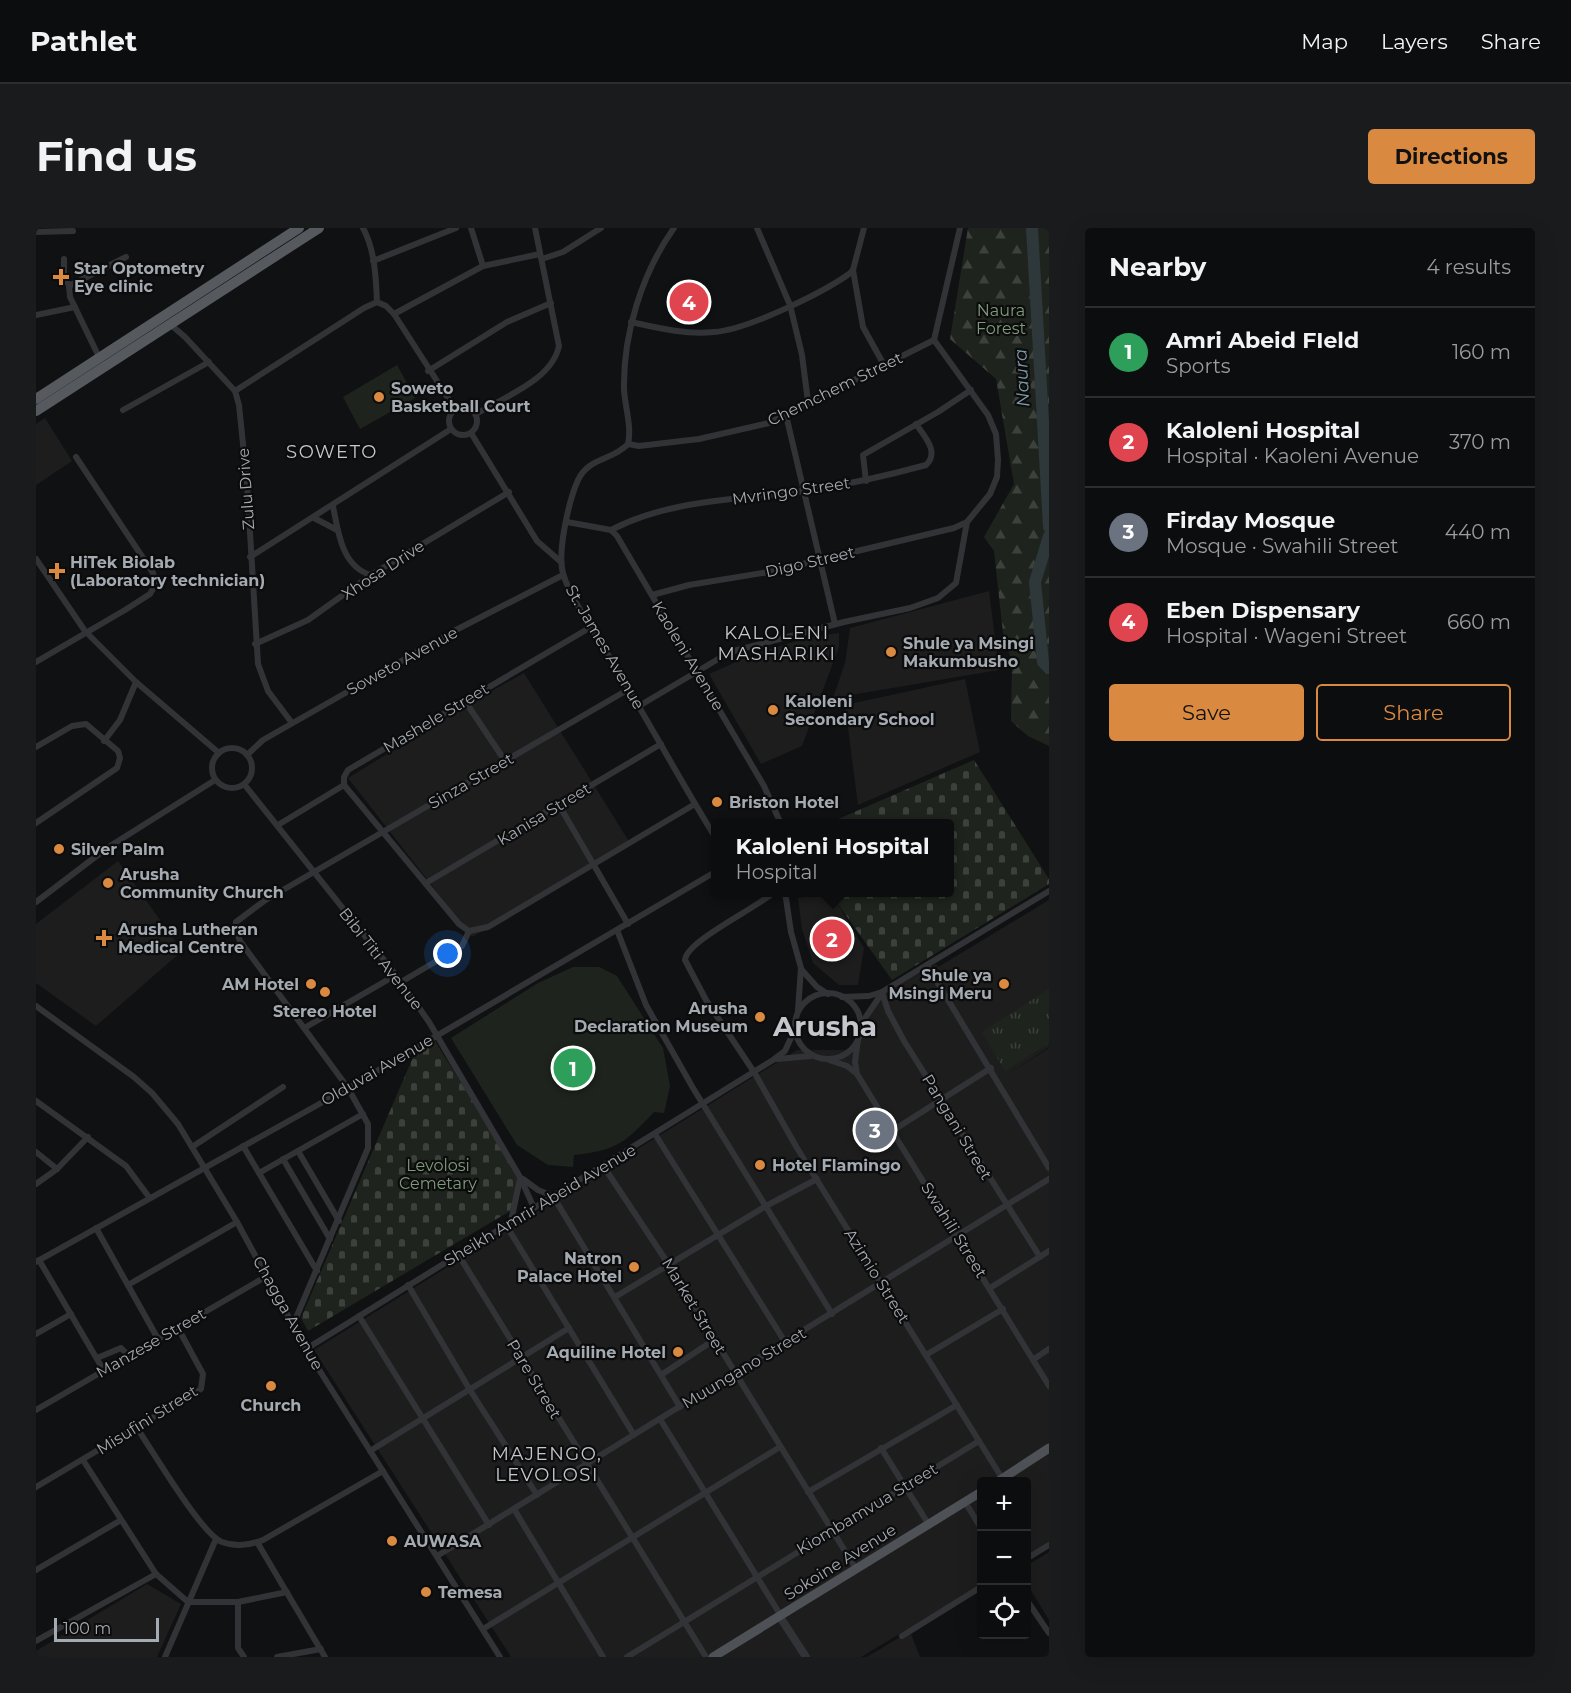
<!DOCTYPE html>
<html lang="en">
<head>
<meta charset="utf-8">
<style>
  :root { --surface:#0c0d0e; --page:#1a1b1c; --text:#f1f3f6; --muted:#9a9c9e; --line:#2c2d2e; --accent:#da8940 }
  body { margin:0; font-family:Montserrat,sans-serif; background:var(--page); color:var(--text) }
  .controls { position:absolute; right:18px; bottom:18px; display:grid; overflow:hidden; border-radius:6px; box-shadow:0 6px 24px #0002 }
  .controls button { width:54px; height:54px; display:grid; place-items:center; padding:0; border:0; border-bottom:2px solid var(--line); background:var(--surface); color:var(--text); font:30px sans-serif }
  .scale { position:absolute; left:18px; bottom:15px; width:105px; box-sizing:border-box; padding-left:6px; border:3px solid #a3aab1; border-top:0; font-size:16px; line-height:21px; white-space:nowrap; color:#a3aab1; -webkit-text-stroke:4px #0c0c0d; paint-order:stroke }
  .you { position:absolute; left:412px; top:726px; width:21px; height:21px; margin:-15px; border:4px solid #fff; border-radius:50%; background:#1a73e8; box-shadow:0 0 0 9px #1a73e833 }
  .badge { display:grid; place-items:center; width:39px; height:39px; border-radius:50%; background:var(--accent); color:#fff; font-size:20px; font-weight:700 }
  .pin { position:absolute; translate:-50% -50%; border:3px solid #fff; box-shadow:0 2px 6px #0006 }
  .popup { position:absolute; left:675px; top:591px; width:243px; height:78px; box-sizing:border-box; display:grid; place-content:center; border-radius:6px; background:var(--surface); filter:drop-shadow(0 2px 4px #0005); font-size:20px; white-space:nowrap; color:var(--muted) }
  .popup b { font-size:22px; color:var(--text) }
  .popup::after { content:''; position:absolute; left:50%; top:100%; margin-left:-12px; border:12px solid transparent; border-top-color:var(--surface) }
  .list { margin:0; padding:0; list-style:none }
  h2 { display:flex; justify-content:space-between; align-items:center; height:78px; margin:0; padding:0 24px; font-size:26px }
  h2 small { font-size:20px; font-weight:400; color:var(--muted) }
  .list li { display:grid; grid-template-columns:39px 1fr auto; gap:18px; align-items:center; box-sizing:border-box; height:90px; padding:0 24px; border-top:2px solid var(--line) }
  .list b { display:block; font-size:22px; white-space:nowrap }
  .list p { margin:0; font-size:20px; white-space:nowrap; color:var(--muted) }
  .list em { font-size:20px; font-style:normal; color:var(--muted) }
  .actions { display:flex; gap:12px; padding:18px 24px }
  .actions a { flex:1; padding:14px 0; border:2px solid var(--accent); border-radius:6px; text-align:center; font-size:21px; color:var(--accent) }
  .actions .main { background:var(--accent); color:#111 }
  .icon { flex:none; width:33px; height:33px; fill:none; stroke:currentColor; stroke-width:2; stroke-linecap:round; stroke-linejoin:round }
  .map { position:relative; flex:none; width:1013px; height:1429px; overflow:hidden; border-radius:6px }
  header { display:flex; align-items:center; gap:36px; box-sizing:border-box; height:84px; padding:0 30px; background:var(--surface); border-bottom:2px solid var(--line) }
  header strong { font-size:28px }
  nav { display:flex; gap:33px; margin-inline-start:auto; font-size:21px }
  .intro { display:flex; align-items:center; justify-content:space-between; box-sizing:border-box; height:144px; padding:0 36px }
  h1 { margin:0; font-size:42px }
  .button { padding:15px 27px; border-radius:6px; background:var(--accent); color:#111; font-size:21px; font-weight:700 }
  main { display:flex; gap:36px; padding:0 36px }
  aside { flex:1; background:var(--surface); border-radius:6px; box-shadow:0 6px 24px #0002 }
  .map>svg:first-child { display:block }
  .built { fill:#1d1d1e }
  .grass { fill:url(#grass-tufts) }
  .forest { fill:url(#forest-firs) }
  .cemetery { fill:url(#cemetery-stones) }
  .garden { fill:#1e241d }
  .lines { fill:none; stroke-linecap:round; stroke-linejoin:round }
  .river { stroke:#2e373a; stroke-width:12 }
  .minor { stroke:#323336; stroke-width:6 }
  .tertiary { stroke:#323336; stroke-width:8 }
  .primary { stroke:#4e5155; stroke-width:9 }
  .trunk { stroke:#565a5e; stroke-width:10 }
  .poi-dot { fill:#da8940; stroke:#0c0c0d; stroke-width:2 }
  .labels { text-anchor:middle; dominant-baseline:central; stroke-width:4.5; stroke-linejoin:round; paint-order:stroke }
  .poi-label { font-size:16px; font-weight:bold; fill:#a3aab1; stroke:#0c0c0d; text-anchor:start }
  .park-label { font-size:16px; fill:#809a7c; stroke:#0c0c0d }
  .street-label { font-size:16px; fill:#a3aab1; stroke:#0c0c0d }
  .water-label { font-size:18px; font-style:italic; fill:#7e9ca8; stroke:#0c0c0d }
  .neighbourhood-label { font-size:18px; letter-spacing:1.5px; fill:#c4c8cd; stroke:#0c0c0d }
  .town-label { font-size:28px; font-weight:bold; fill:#c4c8cd; stroke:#0c0c0d }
</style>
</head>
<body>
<header>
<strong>Pathlet</strong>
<nav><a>Map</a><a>Layers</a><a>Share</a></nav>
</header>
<div class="intro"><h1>Find us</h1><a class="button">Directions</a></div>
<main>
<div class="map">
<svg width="1013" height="1429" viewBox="0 0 1013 1429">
  <defs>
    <pattern id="grass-tufts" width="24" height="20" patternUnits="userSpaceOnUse" patternTransform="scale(1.5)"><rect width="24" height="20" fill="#1e241d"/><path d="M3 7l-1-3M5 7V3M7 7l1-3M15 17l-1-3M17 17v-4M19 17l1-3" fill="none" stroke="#3c413b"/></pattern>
    <pattern id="forest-firs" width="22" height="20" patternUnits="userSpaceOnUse" patternTransform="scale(1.5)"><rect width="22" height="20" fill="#1e241d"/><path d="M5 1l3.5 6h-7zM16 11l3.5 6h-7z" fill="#3c413b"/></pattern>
    <pattern id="cemetery-stones" width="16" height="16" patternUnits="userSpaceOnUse" patternTransform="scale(1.5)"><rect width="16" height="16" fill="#1e241d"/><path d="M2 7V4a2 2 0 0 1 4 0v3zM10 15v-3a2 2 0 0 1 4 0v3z" fill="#3c413b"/></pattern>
  </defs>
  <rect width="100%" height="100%" fill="#101112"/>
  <g class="built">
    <path d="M9,190L36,233L0,257V196Z"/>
    <path d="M953,363L963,442L797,470L809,435L814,400Z"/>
    <path d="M803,405V419L766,518L725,536L673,446L718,426L774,409Z"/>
    <path d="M488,445L594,615L436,709L312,550L434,475Z"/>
    <path d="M929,451L944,524L822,577L809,477Z"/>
    <path d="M82,633L146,723L60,798L0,755V696Z"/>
    <path d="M789,665H795L828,720L822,757H803L777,735L766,701L762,670Z"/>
    <path d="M1013,672V819L968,849L1013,820V1317L991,1330L990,1254H945V1357L825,1429H475L278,1122L761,822H812L848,765L900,736L902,739Z"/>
    <path d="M1013,1324V1392L991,1356L990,1338Z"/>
    <path d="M111,1356L145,1376L121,1429H0V1423Z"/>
    <path d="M874,1403L884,1429H831Z"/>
  </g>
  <path class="grass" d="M1013,761V815L969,843L946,804Z"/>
  <path class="forest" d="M932,0H1013V518L992,508L975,493L976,434L967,405L958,323L948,309L978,256L960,151L914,111Z"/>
  <g class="cemetery">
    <path d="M938,532L1013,651V656L856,752L794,665L913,664V596L793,595Z"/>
    <path d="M395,807L484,948L474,983L272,1103L265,1090L384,813Z"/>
  </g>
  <g class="garden">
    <path d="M361,137L379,170L324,201L307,169Z"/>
    <path d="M537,739H563L581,748L627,820L634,858L628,885L618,884C590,914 580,923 538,927L537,939L512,937L481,917L415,810L502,755Z"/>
  </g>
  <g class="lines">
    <g class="river">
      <path d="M996,0L1013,299"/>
      <path d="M1013,308L999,354L1007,434L1013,440"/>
    </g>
    <g class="minor">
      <path d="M327,0C339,22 340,50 341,74"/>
      <path d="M435,0L447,38"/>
      <path d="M638,0C606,45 587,106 588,161C589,179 596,199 592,216C576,233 553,229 542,252C533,272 521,324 527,345C533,369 564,413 578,436C612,493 644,552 679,609"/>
      <path d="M721,0L754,77L766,127L772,174"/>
      <path d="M0,4L37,3"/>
      <path d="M28,31V45L33,58"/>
      <path d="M506,31L527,24L565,0"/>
      <path d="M337,33L420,0"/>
      <path d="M817,42L827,99L848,137"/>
      <path d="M358,86L447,38L504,26"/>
      <path d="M0,87L39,79"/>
      <path d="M595,94C622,100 651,107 678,104C711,102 786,65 813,46L817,42L828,0"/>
      <path d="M135,97L149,109L199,163L203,177L211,255L222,436L232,463L256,495"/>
      <path d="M63,129L34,69L33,58L90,29"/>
      <path d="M392,143L471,94L515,75"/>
      <path d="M199,163L328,80L341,74L350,78L358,86L419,181"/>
      <circle cx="427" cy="193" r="14"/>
      <path d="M87,182L173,134"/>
      <path d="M440,186C468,169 516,152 523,118L499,0"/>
      <path d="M750,187L799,396"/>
      <path d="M435,205L501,313L525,334"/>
      <path d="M592,216L603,218L663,211L733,195L898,112"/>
      <path d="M830,253L827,227L902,184L935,162"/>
      <path d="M297,278C302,304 306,339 335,347"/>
      <path d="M278,290L301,302"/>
      <path d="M531,294L575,302L581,308L728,558L745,596"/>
      <path d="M575,302C634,271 703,272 768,263C810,257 850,248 890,237C904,224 888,208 880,196"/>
      <path d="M214,329L415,201"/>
      <path d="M0,331L49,403L100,454L183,525"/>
      <path d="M616,367L653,357L733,344L918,300L931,294"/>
      <path d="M219,416L272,392L335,347L473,264"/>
      <path d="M0,434L89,382L114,366L120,356L117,345L40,229"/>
      <path d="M429,473L469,533"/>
      <path d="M603,478L694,424L808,394L874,380L902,370L920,355L931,294L954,266L961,249L962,232L960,206L952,187L898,112L924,0"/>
      <path d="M68,513L84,492L100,454"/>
      <path d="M0,519L36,498L50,496L82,523L84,530L81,540L0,595"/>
      <circle cx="196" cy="540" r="20"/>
      <path d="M211,527L227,512L418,403L527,347"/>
      <path d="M208,556L360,747L393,794L484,949L498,980"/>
      <path d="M523,577L592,696"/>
      <path d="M242,597L308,557"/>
      <path d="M390,655L625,516"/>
      <path d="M738,664C721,680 650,713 649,732L670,772L718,844L761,920L966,1250"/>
      <path d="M749,664L755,704L765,740L762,782"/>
      <path d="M0,674L71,620L179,552"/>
      <path d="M581,702L610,777L657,860L796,1086"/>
      <path d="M433,703L423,696L308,557V549L312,542L555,399"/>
      <path d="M433,703L452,699L659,576"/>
      <path d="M891,737L1013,940"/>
      <path d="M765,741L781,759L792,766"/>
      <path d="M365,754L426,718L433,703"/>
      <path d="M846,764L852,783L868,813L1004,1029"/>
      <circle cx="792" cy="798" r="33"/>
      <path d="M806,769L833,768L846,764L1013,663"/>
      <path d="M0,778L98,849L116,865L142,896L201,994L270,1121L464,1429"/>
      <path d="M825,796L846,765"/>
      <path d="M270,799L360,747"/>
      <path d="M822,812L819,834L821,846L1013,1158"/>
      <path d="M741,831L775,828"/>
      <path d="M793,832L811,838L821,846"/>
      <path d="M0,873L90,938L113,969"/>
      <path d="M856,903L955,840"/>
      <path d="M619,906L749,1114"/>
      <path d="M207,918L281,1043"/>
      <path d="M156,919L247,859"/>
      <path d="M262,923L303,993"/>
      <path d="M0,924L21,941"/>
      <path d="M247,931L294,1011"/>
      <path d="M568,939L633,1037L820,1341"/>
      <path d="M223,945L327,886"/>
      <path d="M487,951L502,962L517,968L644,1179"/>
      <path d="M0,956L21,941L52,909"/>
      <path d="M475,993L484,951"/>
      <path d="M470,997L598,1207"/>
      <path d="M60,1000L122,1111"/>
      <path d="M422,1026L670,1429"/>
      <path d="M3,1032L68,1143"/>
      <path d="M0,1034L312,860L679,644"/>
      <path d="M92,1057L201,994"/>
      <path d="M372,1057L434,1162L501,1267"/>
      <path d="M954,1060L1013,1023"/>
      <path d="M579,1069L730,978L781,951"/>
      <path d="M323,1088L453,1297"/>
      <path d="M257,1097L332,920V896L312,860L204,713L199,699L200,694L228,673L593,461"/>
      <path d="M0,1106L35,1086"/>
      <path d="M270,1121L737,832L749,823L759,801"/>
      <path d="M890,1127L967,1081"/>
      <path d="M61,1130L85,1120L93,1128"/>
      <path d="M998,1131L1013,1121"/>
      <path d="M625,1147L678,1112"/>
      <path d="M0,1182L231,1048"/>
      <path d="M624,1191L745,1388"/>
      <path d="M101,1200C116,1222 166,1307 186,1314C199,1319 215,1317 227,1312L347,1243"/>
      <path d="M845,1220L893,1297"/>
      <path d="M334,1223L533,1100"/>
      <path d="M47,1232L120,1346L152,1374H202L251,1364"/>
      <path d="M0,1259L165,1161L167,1146L142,1100"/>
      <path d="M772,1264L921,1177"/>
      <path d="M929,1274L945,1300"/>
      <path d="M478,1281L567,1429"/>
      <path d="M221,1314L289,1429"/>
      <path d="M401,1328L1013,951"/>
      <path d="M990,1331L1013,1317"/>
      <path d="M0,1342L85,1292"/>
      <path d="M990,1371L1013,1405"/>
      <path d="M202,1374V1420L208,1429"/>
      <path d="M447,1401L744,1219"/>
      <path d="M866,1408L945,1359"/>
      <path d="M0,1413L120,1346"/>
      <path d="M129,1429L180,1311"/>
      <path d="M241,1429L285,1421"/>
      <path d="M591,1429L943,1213"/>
    </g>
    <path class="tertiary" d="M744,1389L770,1429"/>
    <g class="primary">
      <path d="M961,1254L1013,1220"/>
      <path d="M677,1429L945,1264"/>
    </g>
    <g class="trunk">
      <path d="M0,171L263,0"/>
      <path d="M0,183L283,0"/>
    </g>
  </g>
  <g class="poi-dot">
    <path d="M22 40h6v6h6v6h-6v6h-6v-6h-6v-6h6z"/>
    <circle cx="343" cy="169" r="6"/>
    <path d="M18 334h6v6h6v6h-6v6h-6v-6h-6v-6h6z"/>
    <circle cx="855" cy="424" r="6"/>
    <circle cx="737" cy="482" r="6"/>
    <circle cx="681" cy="574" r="6"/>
    <circle cx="23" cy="621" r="6"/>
    <circle cx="72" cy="655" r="6"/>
    <path d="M65 701h6v6h6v6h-6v6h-6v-6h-6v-6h6z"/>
    <circle cx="275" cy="756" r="6"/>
    <circle cx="968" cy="756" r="6"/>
    <circle cx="289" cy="764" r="6"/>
    <circle cx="724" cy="789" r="6"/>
    <circle cx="724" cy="937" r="6"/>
    <circle cx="598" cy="1039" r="6"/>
    <circle cx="642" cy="1124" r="6"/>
    <circle cx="235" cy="1158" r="6"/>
    <circle cx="356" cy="1313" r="6"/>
    <circle cx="390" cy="1364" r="6"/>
  </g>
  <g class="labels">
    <g class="poi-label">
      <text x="38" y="40">Star Optometry<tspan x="38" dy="18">Eye clinic</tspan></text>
      <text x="355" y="160">Soweto<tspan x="355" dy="18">Basketball Court</tspan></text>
      <text x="34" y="334">HiTek Biolab<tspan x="34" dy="18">(Laboratory technician)</tspan></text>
      <text x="867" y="415">Shule ya Msingi<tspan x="867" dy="18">Makumbusho</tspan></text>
      <text x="749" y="473">Kaloleni<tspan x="749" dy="18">Secondary School</tspan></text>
      <text x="693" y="574">Briston Hotel</text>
      <text x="35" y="621">Silver Palm</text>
      <text x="84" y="646">Arusha<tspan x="84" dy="18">Community Church</tspan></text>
      <text x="82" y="701">Arusha Lutheran<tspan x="82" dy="18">Medical Centre</tspan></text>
      <text x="956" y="747" text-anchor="end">Shule ya<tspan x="956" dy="18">Msingi Meru</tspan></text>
      <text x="263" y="756" text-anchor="end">AM Hotel</text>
      <text x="712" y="780" text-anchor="end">Arusha<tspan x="712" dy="18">Declaration Museum</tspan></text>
      <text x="289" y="783" text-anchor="middle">Stereo Hotel</text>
      <text x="736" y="937">Hotel Flamingo</text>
      <text x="586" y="1030" text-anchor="end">Natron<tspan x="586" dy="18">Palace Hotel</tspan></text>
      <text x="630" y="1124" text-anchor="end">Aquiline Hotel</text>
      <text x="235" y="1177" text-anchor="middle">Church</text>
      <text x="368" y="1313">AUWASA</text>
      <text x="402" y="1364">Temesa</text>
    </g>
    <g class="park-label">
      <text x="965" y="82">Naura<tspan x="965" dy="18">Forest</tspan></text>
      <text x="402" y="937">Levolosi<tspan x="402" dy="18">Cemetary</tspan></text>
    </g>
    <g class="street-label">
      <text transform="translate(799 161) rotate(-26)">Chemchem Street</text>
      <text transform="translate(210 261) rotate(-94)">Zulu Drive</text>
      <text transform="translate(755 263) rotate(-8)">Mvringo Street</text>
      <text transform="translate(774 334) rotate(-13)">Digo Street</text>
      <text transform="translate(347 342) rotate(-33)">Xhosa Drive</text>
      <text transform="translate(569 419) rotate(60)">St. James Avenue</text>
      <text transform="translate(652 428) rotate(59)">Kaoleni Avenue</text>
      <text transform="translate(366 433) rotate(-29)">Soweto Avenue</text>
      <text transform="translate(400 490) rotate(-31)">Mashele Street</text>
      <text transform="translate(435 553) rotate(-30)">Sinza Street</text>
      <text transform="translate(508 586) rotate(-31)">Kanisa Street</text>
      <text transform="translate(345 731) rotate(52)">Bibi Titi Avenue</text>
      <text transform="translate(341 842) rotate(-30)">Olduvai Avenue</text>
      <text transform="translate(921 899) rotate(59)">Pangani Street</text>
      <text transform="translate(504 977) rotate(-31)">Sheikh Amrir Abeid Avenue</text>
      <text transform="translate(918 1002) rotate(58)">Swahili Street</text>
      <text transform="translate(841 1048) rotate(58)">Azimio Street</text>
      <text transform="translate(658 1078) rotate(59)">Market Street</text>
      <text transform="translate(252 1085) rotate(61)">Chagga Avenue</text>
      <text transform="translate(115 1115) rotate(-30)">Manzese Street</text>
      <text transform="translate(708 1140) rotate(-31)">Muungano Street</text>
      <text transform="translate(498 1151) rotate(59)">Pare Street</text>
      <text transform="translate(111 1192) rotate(-32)">Misufini Street</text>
      <text transform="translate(831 1281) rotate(-31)">Kiombamvua Street</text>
      <text transform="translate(804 1334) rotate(-32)">Sokoine Avenue</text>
    </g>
    <g class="water-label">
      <text transform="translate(986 150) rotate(-93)">Naura</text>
    </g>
    <g class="neighbourhood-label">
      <text x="296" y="224">SOWETO</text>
      <text x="741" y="405">KALOLENI<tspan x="741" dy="21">MASHARIKI</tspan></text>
      <text x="511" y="1226">MAJENGO,<tspan x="511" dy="21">LEVOLOSI</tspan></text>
    </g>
    <g class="town-label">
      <text x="789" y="798">Arusha</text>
    </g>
  </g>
</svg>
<div class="controls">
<button>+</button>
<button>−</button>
<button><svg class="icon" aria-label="locate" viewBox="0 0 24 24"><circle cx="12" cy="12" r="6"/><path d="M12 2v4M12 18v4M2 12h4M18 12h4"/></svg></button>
</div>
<div class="scale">100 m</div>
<div class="you"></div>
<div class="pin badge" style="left:537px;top:840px;background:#2e9e5b">1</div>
<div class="pin badge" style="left:796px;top:711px;background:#e0444e">2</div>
<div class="popup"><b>Kaloleni Hospital</b>Hospital</div>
<div class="pin badge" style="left:839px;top:902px;background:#6b7280">3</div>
<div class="pin badge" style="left:653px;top:74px;background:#e0444e">4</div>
</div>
<aside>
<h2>Nearby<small>4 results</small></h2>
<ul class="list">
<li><span class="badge" style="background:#2e9e5b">1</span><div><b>Amri Abeid FIeld</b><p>Sports</p></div><em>160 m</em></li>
<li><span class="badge" style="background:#e0444e">2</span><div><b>Kaloleni Hospital</b><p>Hospital · Kaoleni Avenue</p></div><em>370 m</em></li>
<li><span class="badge" style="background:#6b7280">3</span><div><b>Firday Mosque</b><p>Mosque · Swahili Street</p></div><em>440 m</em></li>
<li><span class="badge" style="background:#e0444e">4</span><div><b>Eben Dispensary</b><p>Hospital · Wageni Street</p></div><em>660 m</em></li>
</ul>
<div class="actions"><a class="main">Save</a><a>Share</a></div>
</aside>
</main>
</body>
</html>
